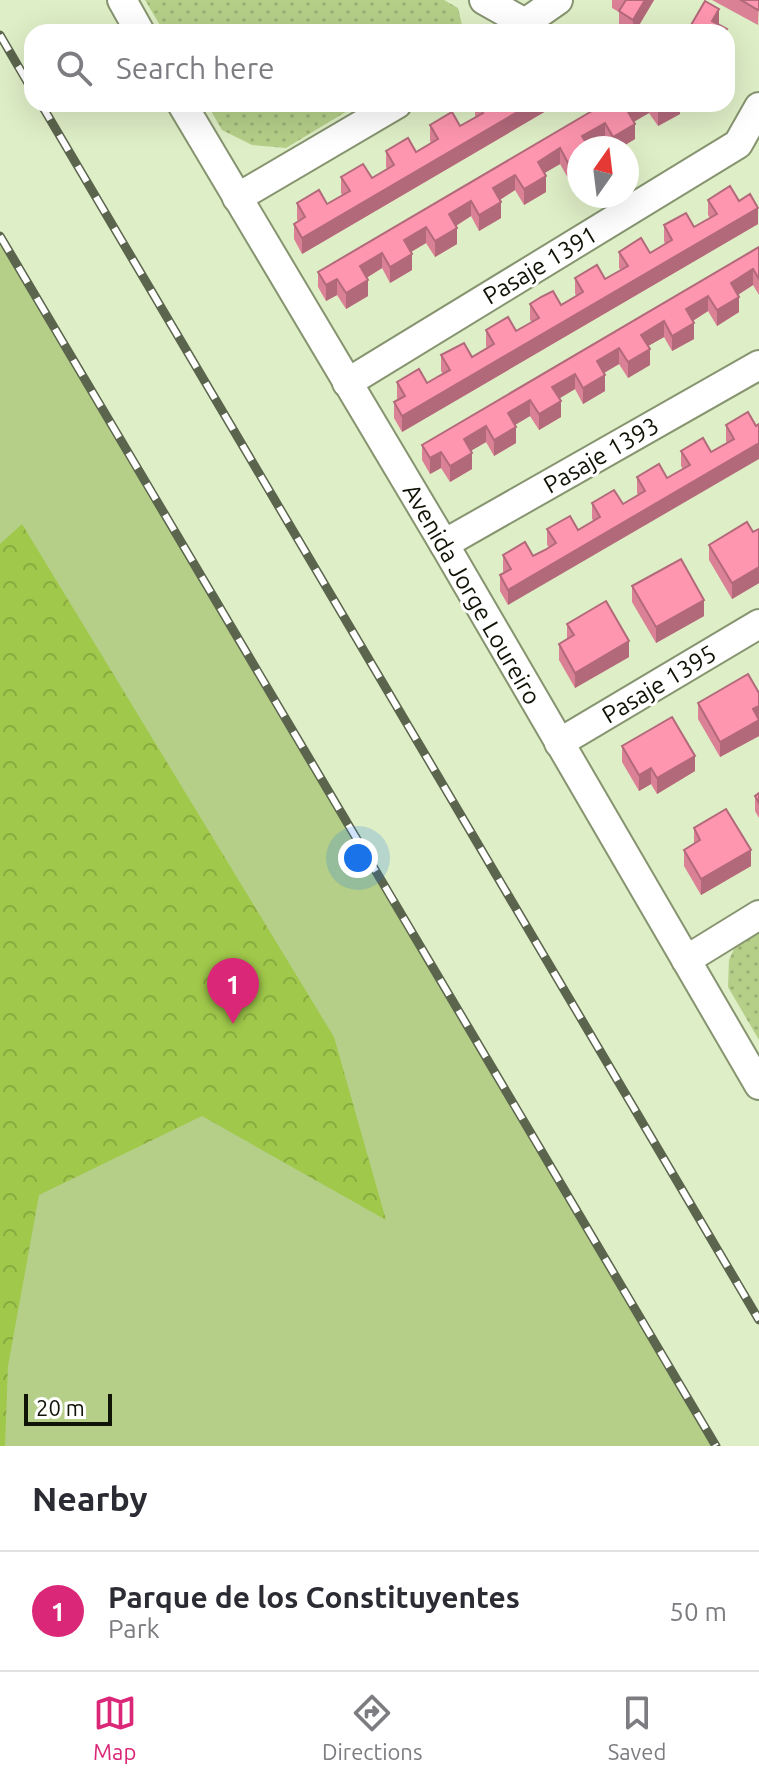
<!DOCTYPE html>
<html lang="en">
<head>
<meta charset="utf-8">
<style>
  :root { --surface:#fff; --page:#f2f2f3; --text:#2b2b33; --muted:#7c7c81; --line:#e1e1e2; --accent:#db2777 }
  body { margin:0; font-family:Ubuntu,sans-serif; background:var(--page); color:var(--text) }
  .compass { position:absolute; left:567px; top:136px; width:72px; height:72px; border-radius:50%; background:var(--surface); box-shadow:0 8px 32px #0002; rotate:14deg }
  .scale { position:absolute; left:24px; bottom:20px; width:88px; box-sizing:border-box; padding-left:8px; border:4px solid #0f1406; border-top:0; font-size:22px; line-height:28px; white-space:nowrap; color:#0f1406; -webkit-text-stroke:6px #fff; paint-order:stroke }
  .you { position:absolute; left:358px; top:858px; width:28px; height:28px; margin:-20px; border:6px solid #fff; border-radius:50%; background:#1a73e8; box-shadow:0 0 0 12px #1a73e833 }
  .badge { display:grid; place-items:center; width:52px; height:52px; border-radius:50%; background:var(--accent); color:#fff; font-size:26px; font-weight:700 }
  .pin { position:absolute; translate:-50% -66px; filter:drop-shadow(0 2px 4px #0008) }
  .pin::after { content:''; position:absolute; top:42px; width:28px; height:24px; background:inherit; clip-path:polygon(0 0,100% 0,50% 100%) }
  .list { margin:0; padding:0; list-style:none }
  h2 { display:flex; justify-content:space-between; align-items:center; height:104px; margin:0; padding:0 32px; font-size:34px }
  h2 small { font-size:26px; font-weight:400; color:var(--muted) }
  .list li { display:grid; grid-template-columns:52px 1fr auto; gap:24px; align-items:center; box-sizing:border-box; height:120px; padding:0 32px; border-top:2px solid var(--line) }
  .list b { display:block; font-size:30px; white-space:nowrap }
  .list p { margin:0; font-size:26px; white-space:nowrap; color:var(--muted) }
  .list em { font-size:26px; font-style:normal; color:var(--muted) }
  .icon { flex:none; width:44px; height:44px; fill:none; stroke:currentColor; stroke-width:2; stroke-linecap:round; stroke-linejoin:round }
  .map { position:relative; flex:none; width:759px; height:1446px; overflow:hidden }
  .search { position:absolute; background:var(--surface); box-shadow:0 8px 32px #0002; left:24px; right:24px; top:24px; height:88px; display:flex; align-items:center; gap:20px; box-sizing:border-box; padding:0 28px; border-radius:24px; color:var(--muted); font-size:30px }
  .sheet { height:224px; background:var(--surface) }
  nav { display:flex; justify-content:space-around; align-items:center; box-sizing:border-box; height:112px; border-top:2px solid var(--line); background:var(--surface); font-size:22px; color:var(--muted) }
  nav a { display:grid; justify-items:center; gap:4px }
  nav .on { color:var(--accent) }
  .map>svg:first-child { display:block }
  .grass { fill:#b5cf89 }
  .forest { fill:url(#forest-crowns) }
  .park { fill:url(#park-dots) }
  .lines { fill:none; stroke-linecap:round; stroke-linejoin:round }
  .minor-casing { stroke:#86946f; stroke-width:32 }
  .minor { stroke:#fff; stroke-width:28 }
  .rail-casing { stroke:#5b644c; stroke-width:9 }
  .rail { stroke:#fff; stroke-width:6; stroke-dasharray:18; stroke-linecap:butt }
  .wall { fill:#da8196 }
  .shaded-wall { fill:#b2697a }
  .building { fill:#fe96af; stroke:#b2697a; stroke-width:2 }
  .labels { text-anchor:middle; dominant-baseline:central; stroke-width:6; stroke-linejoin:round; paint-order:stroke }
  .street-label { font-size:24px; fill:#0f1406; stroke:#fff }
</style>
</head>
<body>
<div class="map">
<svg width="759" height="1446" viewBox="0 0 759 1446">
  <defs>
    <pattern id="forest-crowns" width="20" height="18" patternUnits="userSpaceOnUse" patternTransform="scale(2)"><rect width="20" height="18" fill="#a0c84a"/><path d="M2 6a3 3 0 1 1 6 0M12 15a3 3 0 1 1 6 0" fill="none" stroke="#89ab3f"/></pattern>
    <pattern id="park-dots" width="8" height="8" patternUnits="userSpaceOnUse" patternTransform="scale(2)"><rect width="8" height="8" fill="#b5cf89"/><path d="M2 2h.1M6 6h.1" fill="none" stroke="#9ab175" stroke-width="1.8" stroke-linecap="round"/></pattern>
  </defs>
  <rect width="100%" height="100%" fill="#deeec6"/>
  <path class="grass" d="M0,236L716,1446H0Z"/>
  <path class="forest" d="M22,524L334,1037L386,1220L202,1116L39,1195L8,1366L5,1446H0V544Z"/>
  <g class="park">
    <path d="M145,0H444L458,8L463,29L461,32H164Z"/>
    <path d="M207,104H359L286,148L252,145L222,130Z"/>
    <path d="M759,925V1040L728,987L729,960L740,936Z"/>
  </g>
  <g class="lines">
    <defs>
      <g id="minor">
        <path d="M122,0L140,32"/>
        <path d="M484,0L525,23"/>
        <path d="M512,32L558,0"/>
        <path d="M182,104L444,544L759,1085"/>
        <path d="M237,198L397,104"/>
        <path d="M347,383L738,144L759,107"/>
        <path d="M444,544L759,365"/>
        <path d="M559,743L759,624"/>
        <path d="M686,960L759,915"/>
      </g>
    </defs>
    <use href="#minor" class="minor-casing"/>
    <use href="#minor" class="minor"/>
    <defs>
      <g id="rail">
        <path d="M0,35L32,90"/>
        <path d="M41,104L759,1320"/>
        <path d="M0,236L716,1446"/>
      </g>
    </defs>
    <use href="#rail" class="rail-casing"/>
    <use href="#rail" class="rail"/>
  </g>
  <g class="wall">
    <path d="M612,0H654L635,32H628L619,27V12L612,8Z"/>
    <path d="M712,0H759L758,25Z"/>
    <path d="M475,104H558L302,254L294,239V224L298,221L297,219V203L327,204L342,195L341,193V177L372,178L387,169L386,167V151L416,152L431,143L430,141V125L460,126L476,117L475,115Z"/>
    <path d="M604,104H680V114L658,126L649,113L634,121L635,139L620,148H610L605,138L589,148L568,178L560,164L544,173L546,192L524,205L515,190L500,200L501,218L479,231L471,216L456,226L457,244L435,257L426,243L411,252L412,270L390,283L382,268L366,278L368,296L346,309L337,295L326,301L318,287V272Z"/>
    <path d="M708,200L739,201L758,224L402,432L394,418V402L398,400L397,398V382L427,383L443,374L441,371V355L472,357L487,348L486,346V330L516,331L532,322L530,320V304L561,305L576,296L575,293V278L605,279L621,270L619,268V252L650,253L665,244L664,241V225L694,227L710,218L708,215Z"/>
    <path d="M759,247V295L753,285L738,295L739,312L717,326L708,311L693,321L694,339L672,351L664,337L648,346L650,365L628,378L619,364L604,373L605,391L583,404L575,389L559,398L561,417L539,430L530,416L515,425L516,443L494,456L486,442L470,451L472,469L450,482L441,468L430,474L422,460V445Z"/>
    <path d="M726,425L756,426L508,605L500,591V575L504,573L503,571V555L533,556L549,547L547,545V529L578,530L594,521L592,519V503L623,504L638,495L637,493V477L667,478L683,469L681,466V451L711,452L727,443L726,441Z"/>
    <path d="M759,529V583L732,599L709,560V545L753,532Z"/>
    <path d="M632,586L704,616L656,643L632,602Z"/>
    <path d="M567,624L629,657L575,688L559,660V644L567,639Z"/>
    <path d="M698,703L759,706V736L720,757L698,719Z"/>
    <path d="M622,746L695,771L657,794L651,784L639,791L622,762Z"/>
    <path d="M759,793V818L755,811V796Z"/>
    <path d="M694,828L751,866L701,895L684,866V850L694,844Z"/>
  </g>
  <g class="shaded-wall">
    <path d="M645,0H654L635,32H633V20Z"/>
    <path d="M719,9V25L712,21Z"/>
    <path d="M531,104H558L302,254V238Z"/>
    <path d="M636,104H649V113L627,126V110Z"/>
    <path d="M669,104H680V114L658,126V111Z"/>
    <path d="M605,123V138L588,148L582,136Z"/>
    <path d="M635,124V139L620,148H613V137Z"/>
    <path d="M560,148V164L538,177V162Z"/>
    <path d="M579,156V172L568,178V163Z"/>
    <path d="M515,175V190L493,204V188Z"/>
    <path d="M546,176V192L524,205V189Z"/>
    <path d="M471,201V216L449,230V214Z"/>
    <path d="M501,202V218L479,231V215Z"/>
    <path d="M758,208V224L402,432V416Z"/>
    <path d="M426,227V243L404,256V240Z"/>
    <path d="M457,228V244L435,257V241Z"/>
    <path d="M382,253V268L360,282V266Z"/>
    <path d="M412,254V270L390,283V267Z"/>
    <path d="M753,269V285L731,299V283Z"/>
    <path d="M337,279V295L326,301V285Z"/>
    <path d="M368,280V296L346,309V293Z"/>
    <path d="M708,296V311L686,325V309Z"/>
    <path d="M739,297V312L717,326V310Z"/>
    <path d="M664,321V337L641,350V335Z"/>
    <path d="M694,323V339L672,351V336Z"/>
    <path d="M619,348V364L597,377V361Z"/>
    <path d="M650,349V365L628,378V362Z"/>
    <path d="M575,374V389L552,403V387Z"/>
    <path d="M605,375V391L583,404V388Z"/>
    <path d="M530,400V416L508,429V413Z"/>
    <path d="M561,401V417L539,430V414Z"/>
    <path d="M486,426V442L464,455V439Z"/>
    <path d="M516,427V443L494,456V440Z"/>
    <path d="M759,443V459L508,605V590Z"/>
    <path d="M441,452V468L430,474V458Z"/>
    <path d="M472,453V469L450,482V466Z"/>
    <path d="M759,567V583L732,599V583Z"/>
    <path d="M704,600V616L656,643V627Z"/>
    <path d="M629,641V657L575,688V673Z"/>
    <path d="M759,706V736L720,757V742L753,709Z"/>
    <path d="M695,756V771L657,794V778Z"/>
    <path d="M651,768V784L639,791V775Z"/>
    <path d="M751,850V866L701,895V879Z"/>
  </g>
  <g class="building">
    <path d="M626,0H645L633,20L619,11Z"/>
    <path d="M741,0H759V8L758,10Z"/>
    <path d="M705,1L719,9L712,21L727,29L725,32H687Z"/>
    <path d="M478,104H531L302,238L294,224L305,217L297,203L319,190L327,204L350,191L341,177L363,164L372,178L394,165L386,151L408,138L416,152L438,139L430,125L452,112L460,126L483,113Z"/>
    <path d="M604,104H636L627,110L635,124L613,137L605,123L582,136L589,148H579V156L568,163L560,148L538,162L546,176L524,189L515,175L493,188L501,202L479,215L471,201L449,214L457,228L435,241L426,227L404,240L412,254L390,267L382,253L360,266L368,280L346,293L337,279L326,285L318,272Z"/>
    <path d="M654,104H669L658,111Z"/>
    <path d="M730,186L739,201L750,194L758,208L402,416L394,402L405,396L397,382L419,369L427,383L439,376L450,370L441,355L464,343L472,357L494,344L486,330L508,317L516,331L539,318L530,304L541,297L553,291L561,305L583,292L575,278L597,265L605,279L628,266L619,252L641,238L650,253L672,240L664,225L686,213L694,227L717,214L708,200Z"/>
    <path d="M759,247V279L753,269L731,283L739,297L717,310L708,296L686,309L694,323L672,336L664,321L641,335L650,349L628,362L619,348L597,361L605,375L583,388L575,374L552,387L561,401L539,414L530,400L508,413L516,427L494,440L486,426L464,439L472,453L450,466L441,452L430,458L422,445Z"/>
    <path d="M748,412L756,426L759,424V443L508,590L500,575L511,569L503,555L525,542L533,556L545,550L556,543L547,529L570,516L578,530L600,517L592,503L614,490L623,504L645,491L637,477L659,464L667,478L690,465L681,451L703,438L711,452L734,439L726,425Z"/>
    <path d="M747,522L753,532L759,529V567L732,583L709,545Z"/>
    <path d="M681,559L704,600L656,627L632,586Z"/>
    <path d="M606,601L629,641L575,673L559,644L574,635L567,624Z"/>
    <path d="M748,674L759,693V706L753,709L759,720L720,742L698,703Z"/>
    <path d="M672,717L695,756L657,778L651,768L639,775L622,746Z"/>
    <path d="M759,793V803L755,796Z"/>
    <path d="M726,809L751,850L701,879L684,850L700,840L694,828Z"/>
  </g>
  <g class="labels">
    <g class="street-label">
      <text transform="translate(540 265) rotate(-31)">Pasaje 1391</text>
      <text transform="translate(601 455) rotate(-30)">Pasaje 1393</text>
      <text transform="translate(472 594) rotate(60)">Avenida Jorge Loureiro</text>
      <text transform="translate(659 684) rotate(-31)">Pasaje 1395</text>
    </g>
  </g>
</svg>
<svg class="compass" viewBox="-18 -18 36 36"><path d="M0-13l5 13h-10z" fill="#e53935"/><path d="M0 13l5-13h-10z" fill="#7c7c81"/></svg>
<div class="scale">20 m</div>
<div class="you"></div>
<div class="pin badge" style="left:233px;top:1024px">1</div>
<div class="search"><svg class="icon" aria-label="search" viewBox="0 0 24 24"><circle cx="10" cy="10" r="6"/><path d="M15 15l6 6"/></svg>Search here</div>
</div>
<section class="sheet">
<h2>Nearby<small></small></h2>
<ul class="list">
<li><span class="badge">1</span><div><b>Parque de los Constituyentes</b><p>Park</p></div><em>50 m</em></li>
</ul>
</section>
<nav>
<a class="on"><svg class="icon" aria-label="map" viewBox="0 0 24 24"><path d="M3 6l6-2 6 2 6-2v14l-6 2-6-2-6 2zM9 4v14M15 6v14"/></svg>Map</a>
<a><svg class="icon" aria-label="directions" viewBox="0 0 24 24"><path d="M12 3l9 9-9 9-9-9zM9 14v-3h6M13 9l2 2-2 2"/></svg>Directions</a>
<a><svg class="icon" aria-label="saved" viewBox="0 0 24 24"><path d="M7 4h10v16l-5-4-5 4z"/></svg>Saved</a>
</nav>
</body>
</html>
